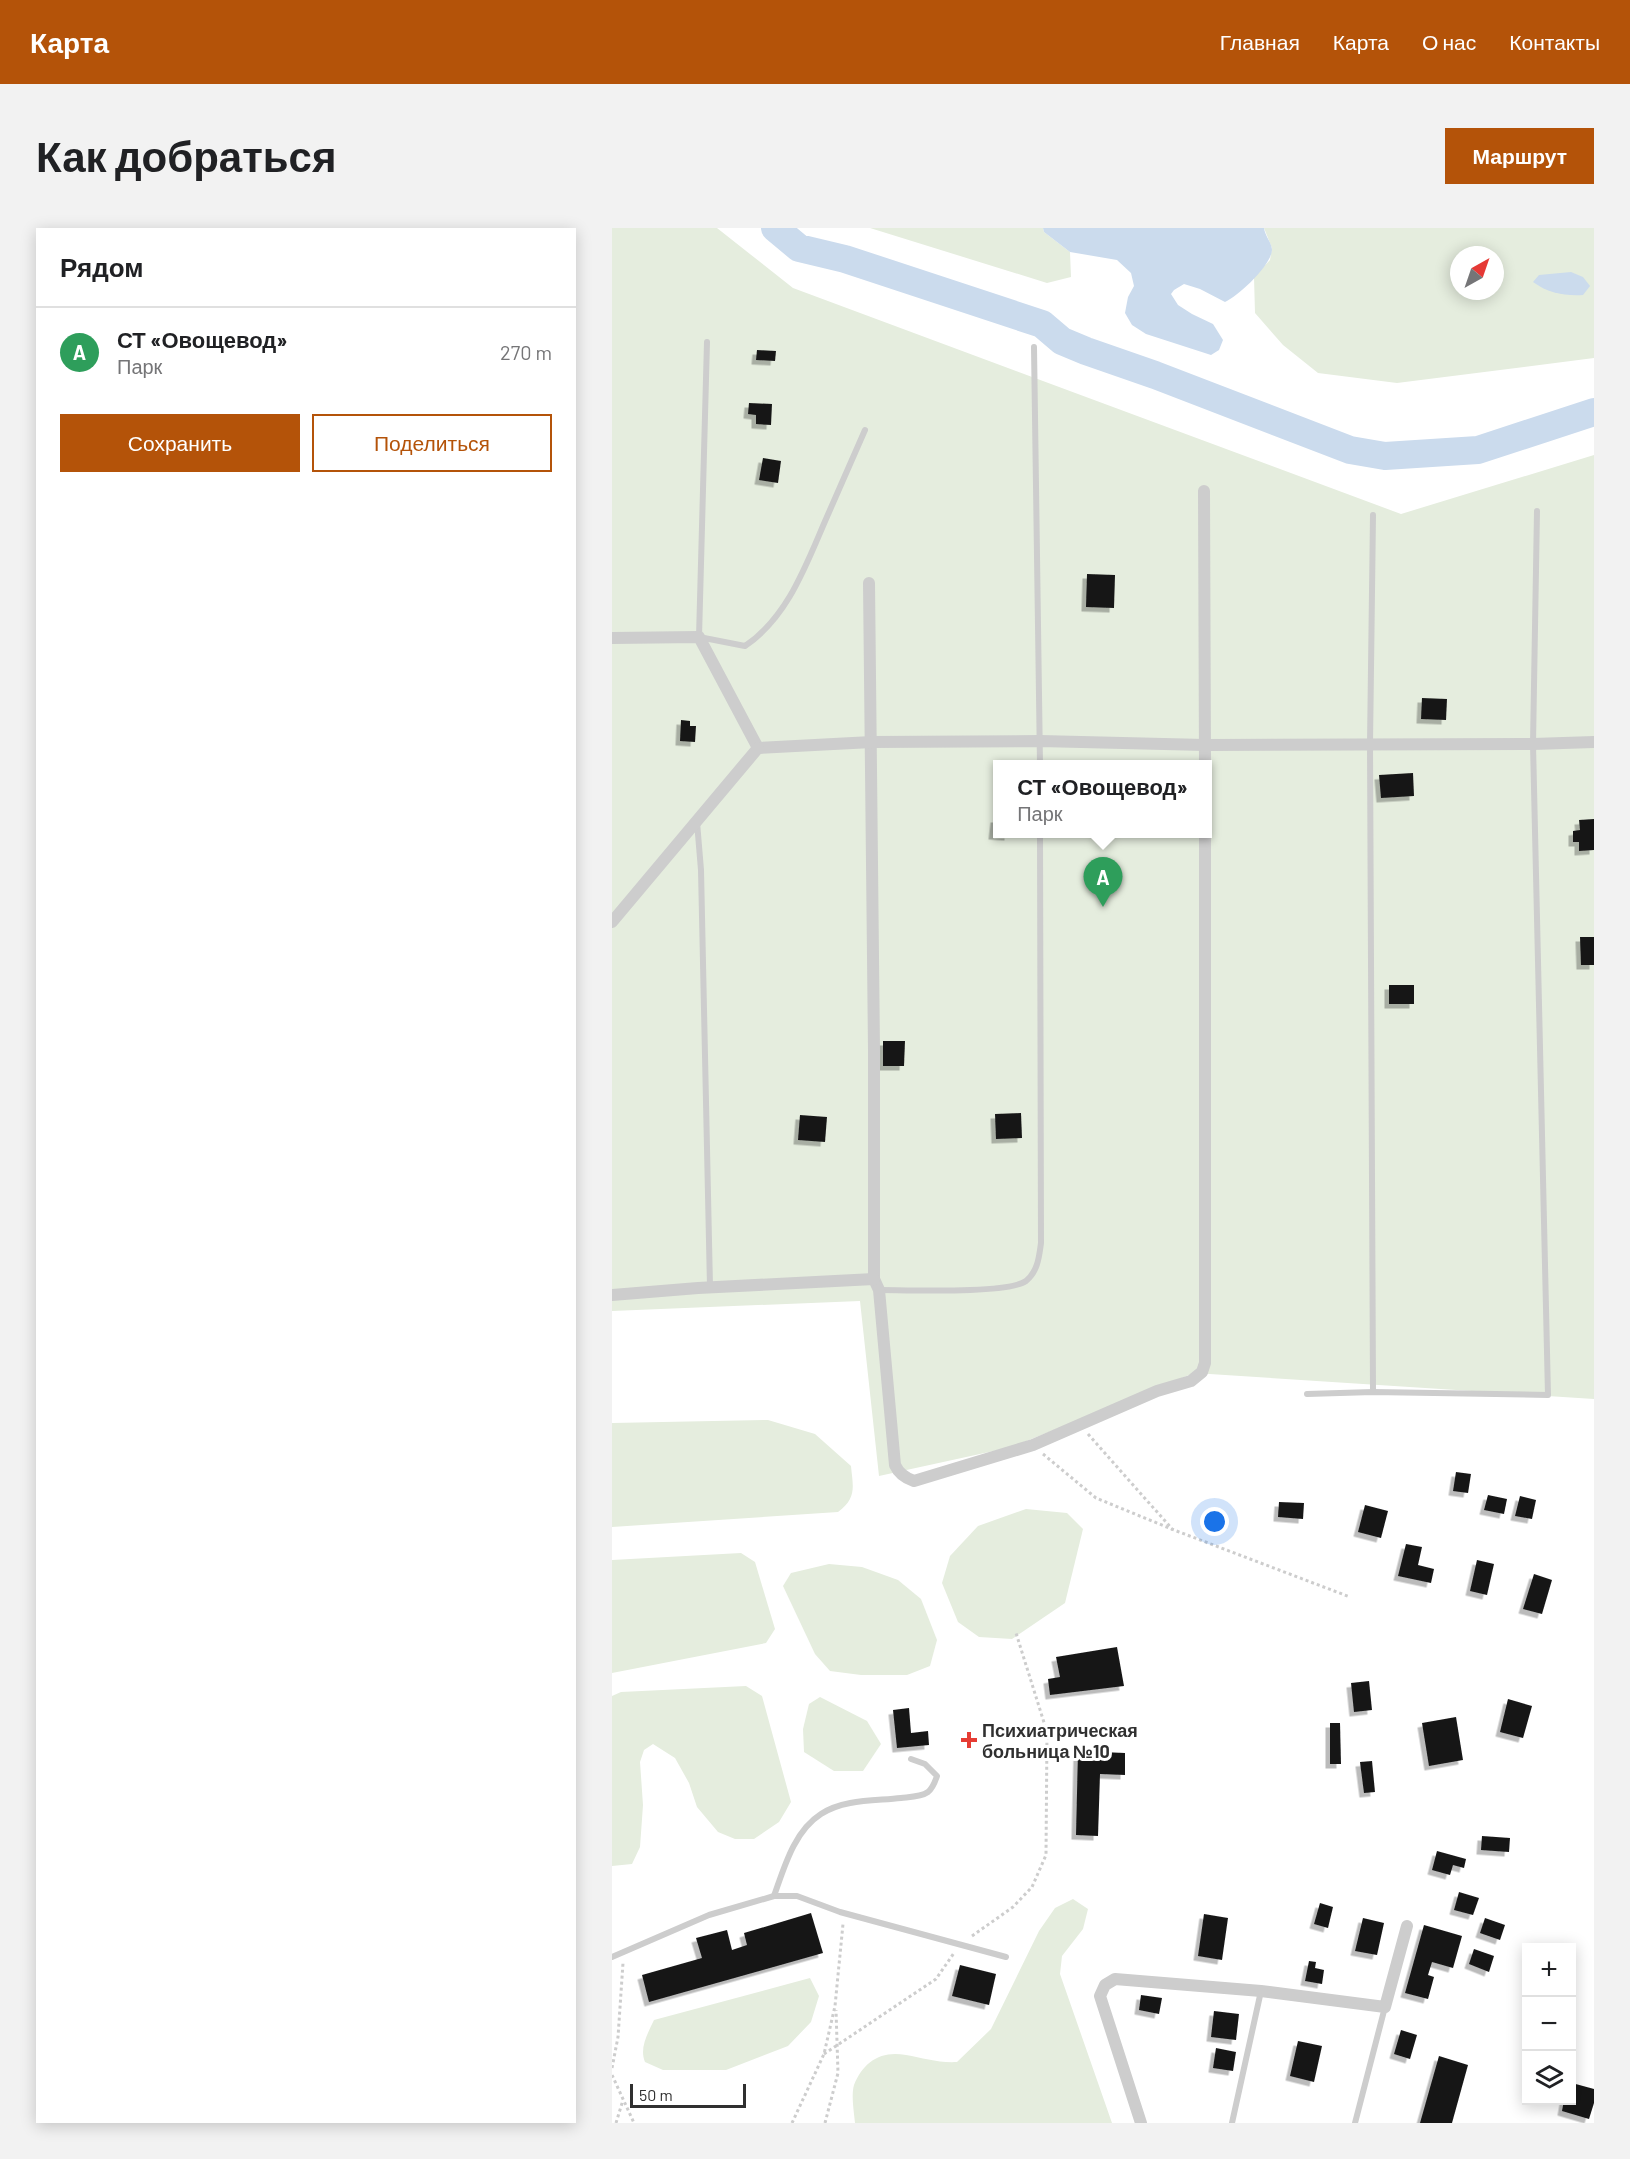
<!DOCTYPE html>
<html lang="ru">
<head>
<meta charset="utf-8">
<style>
  :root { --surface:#fff; --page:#f2f2f2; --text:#202124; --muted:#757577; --line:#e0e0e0; --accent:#b45309 }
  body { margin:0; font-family:Barlow,sans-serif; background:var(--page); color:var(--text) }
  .controls { position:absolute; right:18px; bottom:18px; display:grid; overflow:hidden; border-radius:0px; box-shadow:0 3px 15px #0003 }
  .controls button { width:54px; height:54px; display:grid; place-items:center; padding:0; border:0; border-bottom:2px solid var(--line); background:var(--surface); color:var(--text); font:30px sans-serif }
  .compass { position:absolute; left:838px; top:18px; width:54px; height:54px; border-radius:50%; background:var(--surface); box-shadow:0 3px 15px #0003; rotate:40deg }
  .scale { position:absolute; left:18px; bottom:15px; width:116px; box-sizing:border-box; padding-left:6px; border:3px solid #303030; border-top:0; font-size:16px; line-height:21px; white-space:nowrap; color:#303030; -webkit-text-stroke:4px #fff; paint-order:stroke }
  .you { position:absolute; left:603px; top:1294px; width:21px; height:21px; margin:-15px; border:4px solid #fff; border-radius:50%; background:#1a73e8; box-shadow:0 0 0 9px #1a73e833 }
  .badge { display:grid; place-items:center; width:39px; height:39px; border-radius:50%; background:var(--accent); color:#fff; font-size:20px; font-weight:700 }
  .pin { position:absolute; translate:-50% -50px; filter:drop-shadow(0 2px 3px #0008) }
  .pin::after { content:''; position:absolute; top:32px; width:21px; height:18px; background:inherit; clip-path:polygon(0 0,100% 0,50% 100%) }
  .popup { position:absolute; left:381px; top:532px; width:219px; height:78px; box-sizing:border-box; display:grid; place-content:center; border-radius:0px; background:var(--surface); filter:drop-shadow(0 2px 4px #0005); font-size:20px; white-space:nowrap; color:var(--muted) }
  .popup b { font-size:22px; color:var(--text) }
  .popup::after { content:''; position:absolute; left:50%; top:100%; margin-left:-12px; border:12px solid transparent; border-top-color:var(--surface) }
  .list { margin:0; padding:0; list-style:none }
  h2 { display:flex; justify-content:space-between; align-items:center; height:78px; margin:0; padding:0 24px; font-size:26px }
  h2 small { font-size:20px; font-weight:400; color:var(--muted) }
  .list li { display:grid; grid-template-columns:39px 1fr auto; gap:18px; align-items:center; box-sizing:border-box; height:90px; padding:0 24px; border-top:2px solid var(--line) }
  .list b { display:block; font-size:22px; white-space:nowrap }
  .list p { margin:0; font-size:20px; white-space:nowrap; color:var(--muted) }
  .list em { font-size:20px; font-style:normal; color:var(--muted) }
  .actions { display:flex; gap:12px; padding:18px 24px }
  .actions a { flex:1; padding:14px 0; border:2px solid var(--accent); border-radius:0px; text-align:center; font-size:21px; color:var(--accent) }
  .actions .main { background:var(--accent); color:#fff }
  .icon { flex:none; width:33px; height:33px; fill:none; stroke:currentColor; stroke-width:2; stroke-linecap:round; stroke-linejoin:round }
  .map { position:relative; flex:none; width:982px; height:1895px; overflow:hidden; border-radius:0px }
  header { display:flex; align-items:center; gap:36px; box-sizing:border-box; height:84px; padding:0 30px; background:var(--accent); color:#fff }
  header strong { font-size:28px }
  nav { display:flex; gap:33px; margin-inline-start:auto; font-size:21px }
  .intro { display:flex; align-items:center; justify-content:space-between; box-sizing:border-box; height:144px; padding:0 36px }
  h1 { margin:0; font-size:42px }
  .button { padding:15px 27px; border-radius:0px; background:var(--accent); color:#fff; font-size:21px; font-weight:700 }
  main { display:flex; gap:36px; padding:0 36px }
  aside { flex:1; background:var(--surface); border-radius:0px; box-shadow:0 3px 15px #0003 }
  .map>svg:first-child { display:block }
  .green { fill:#e5edde; fill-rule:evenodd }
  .water { fill:#cbdbed }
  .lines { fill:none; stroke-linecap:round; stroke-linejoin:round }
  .river { stroke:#cbdbed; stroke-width:28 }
  .building { fill:#171717; filter:url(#shadow) }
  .path { stroke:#cdcdcd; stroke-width:3; stroke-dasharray:3 3; stroke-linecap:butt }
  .lane { stroke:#cdcdcd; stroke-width:6 }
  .street { stroke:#cdcdcd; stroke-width:12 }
  .poi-dot { fill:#e63c34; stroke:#fff; stroke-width:2 }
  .labels { text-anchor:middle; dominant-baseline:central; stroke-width:6; stroke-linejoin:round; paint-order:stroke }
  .poi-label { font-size:18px; font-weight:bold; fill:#303030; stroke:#fff; text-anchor:start }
</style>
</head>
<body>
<header>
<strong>Карта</strong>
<nav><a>Главная</a><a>Карта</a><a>О нас</a><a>Контакты</a></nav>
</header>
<div class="intro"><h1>Как добраться</h1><a class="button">Маршрут</a></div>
<main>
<aside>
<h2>Рядом<small></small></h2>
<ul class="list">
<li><span class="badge" style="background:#2e9e5b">A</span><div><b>СТ «Овощевод»</b><p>Парк</p></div><em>270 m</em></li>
</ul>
<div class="actions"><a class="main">Сохранить</a><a>Поделиться</a></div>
</aside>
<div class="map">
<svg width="982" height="1895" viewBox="0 0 982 1895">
  <defs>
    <filter id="shadow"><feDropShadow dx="-4.5" dy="4.5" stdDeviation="0" flood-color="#0004"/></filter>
  </defs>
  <rect width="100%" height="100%" fill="#fff"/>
  <g class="green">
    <path d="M0,0H105L181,60L789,286L982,227V1171L582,1145L400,1219L267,1248L248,1073L0,1083ZM386,536H596V606H386Z"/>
    <path d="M258,0H431L432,4L458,24L459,49L435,55Z"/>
    <path d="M652,0H982V130L785,155L706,145L671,117L643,85L642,49L658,32L660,20ZM847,27H883V63H847Z"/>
    <path d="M156,1192L203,1206L239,1238C241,1259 245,1270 226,1284L0,1299V1195Z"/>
    <path d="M414,1281L455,1285L471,1301L453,1375L400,1411L367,1409L346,1394L330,1355L338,1328L366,1298Z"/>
    <path d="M129,1325L143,1334L163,1401L154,1415L0,1445V1332Z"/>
    <path d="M217,1336L250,1339L286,1352L309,1371L325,1412L318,1438L295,1447H249L218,1443L203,1426L171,1358L179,1345Z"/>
    <path d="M134,1458L150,1468L179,1574L167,1594L142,1611H123L106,1604L85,1579L77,1555L63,1530L41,1516L32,1522L28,1534L31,1577L28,1619L20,1636L0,1638V1468L9,1464Z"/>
    <path d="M208,1469L255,1493L269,1516L251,1543H222L192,1524L191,1501L197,1476Z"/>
    <path d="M461,1671L476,1681L471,1701L450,1728L448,1746L500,1895H243C242,1884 239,1867 242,1857C251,1834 269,1822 294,1827C311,1830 326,1835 345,1834L379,1801L427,1703L443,1680Z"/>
    <path d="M198,1750L207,1768L199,1794L176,1818L114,1842H51L33,1834C27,1820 36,1805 42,1792Z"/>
  </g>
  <g class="water">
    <path d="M431,0H652C653,8 660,15 660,22C659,38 626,68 613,74L588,61L572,56L562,62L559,66L566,77L580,86L601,96L611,112L607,122L599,127L534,106L520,97L513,85L516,69L522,58L519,45L505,32L458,24L432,4Z"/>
    <path d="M959,44L971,49L978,58L971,67C952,68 936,65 921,54L927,47Z"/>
  </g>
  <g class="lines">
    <path class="river" d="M163,0L187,20L233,31L430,96L450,113L474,123L543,147L738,222L773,228L866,222L982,184"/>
  </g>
  <g class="building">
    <path d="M145,122L164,123L163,133L144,132Z"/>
    <path d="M137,175L160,176L159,197L144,196V187L136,186Z"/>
    <path d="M151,230L169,233L166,255L147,252Z"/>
    <path d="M475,346L503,347L502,380L474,379Z"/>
    <path d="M810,470L835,471L834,492L809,491Z"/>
    <path d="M69,492L78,493V498H84L83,514L68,513Z"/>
    <path d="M801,545L802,568L769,570L767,547Z"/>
    <path d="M383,590H386V606H397V608L381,607Z"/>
    <path d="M982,591V622L967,623V614H961V603L968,602L967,592Z"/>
    <path d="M968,709H982V737H969Z"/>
    <rect x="777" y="757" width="25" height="19"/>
    <path d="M271,813H293L292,838H271Z"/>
    <path d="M409,885L410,910L384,911L383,886Z"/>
    <path d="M188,887L215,889L213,914L186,912Z"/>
    <path d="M844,1244L859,1246L856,1265L841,1263Z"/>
    <path d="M876,1267L895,1271L892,1286L872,1282Z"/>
    <path d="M908,1268L924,1272L920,1291L903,1288Z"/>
    <path d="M667,1274L692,1275L691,1291L666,1289Z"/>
    <path d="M753,1277L776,1283L769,1310L746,1304Z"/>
    <path d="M794,1316L810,1319L806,1337L822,1341L819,1355L786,1348Z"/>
    <path d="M865,1332L882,1336L875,1367L858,1363Z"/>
    <path d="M922,1346L940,1352L930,1386L911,1381Z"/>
    <path d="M505,1419L512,1458L438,1467L436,1451L448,1449L444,1429Z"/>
    <path d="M757,1453L760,1482L742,1484L739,1455Z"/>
    <path d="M896,1471L920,1478L911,1510L888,1504Z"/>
    <path d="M297,1480L299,1505L316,1503L317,1517L285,1520L281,1482Z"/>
    <path d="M844,1489L851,1532L817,1538L810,1495Z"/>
    <path d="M718,1495H728L729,1536H718Z"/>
    <path d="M466,1523L513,1525V1547L488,1546L486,1608L464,1607Z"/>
    <path d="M760,1533L763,1564L752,1565L748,1534Z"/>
    <path d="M870,1608L898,1610L897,1624L869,1622Z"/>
    <path d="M825,1623L854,1631L852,1640L841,1637L838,1647L820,1642Z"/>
    <path d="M847,1664L867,1670L861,1687L842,1682Z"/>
    <path d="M708,1675L721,1679L716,1700L702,1696Z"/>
    <path d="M199,1685L211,1725L37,1774L30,1747L90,1730L84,1710L115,1702L120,1722L135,1717L132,1705Z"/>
    <path d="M592,1686L616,1690L610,1732L586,1728Z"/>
    <path d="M751,1690L772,1695L765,1727L743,1723Z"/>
    <path d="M873,1690L893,1697L888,1712L868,1705Z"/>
    <path d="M812,1697L850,1708L841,1740L820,1734L816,1747L822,1749L816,1771L793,1765Z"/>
    <path d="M862,1721L882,1728L877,1744L857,1736Z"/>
    <path d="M697,1733L704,1734L703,1740L712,1742L710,1756L693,1753Z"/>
    <path d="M348,1737L384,1746L377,1777L340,1768Z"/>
    <path d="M529,1767L550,1770L547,1786L527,1782Z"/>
    <path d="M602,1783L627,1786L624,1812L599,1809Z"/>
    <path d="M789,1802L805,1807L798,1831L782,1826Z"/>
    <path d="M686,1813L710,1818L702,1854L678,1848Z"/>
    <path d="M604,1820L624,1824L621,1843L601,1840Z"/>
    <path d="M827,1828L856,1837L840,1895H808Z"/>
    <path d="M960,1855L982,1861V1875L977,1891L950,1883L952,1872H960Z"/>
  </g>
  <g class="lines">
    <g class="path">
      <path d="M476,1206L561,1302"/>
      <path d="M431,1226L484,1270L562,1302L738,1369"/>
      <path d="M360,1708L401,1679L420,1659L434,1627L435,1504L404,1405"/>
      <path d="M212,1826L324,1751L342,1725"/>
      <path d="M0,1840L6,1809L11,1735"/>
      <path d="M0,1847L22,1895"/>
      <path d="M4,1895L11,1872"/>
      <path d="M180,1895L212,1826L223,1778L231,1696"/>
      <path d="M213,1895L226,1845L224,1782"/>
    </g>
    <g class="lane">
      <path d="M95,114L87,409L133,418C176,389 194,337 214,291C227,262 240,232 253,202"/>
      <path d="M422,119L428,536"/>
      <path d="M85,594L89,642L98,1059"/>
      <path d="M268,1062C295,1062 396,1066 414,1053C426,1043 427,1029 429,1015L428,606"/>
      <path d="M761,1164L758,516L761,287"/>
      <path d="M695,1166L761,1164L936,1167L921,516L925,283"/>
      <path d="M162,1668C172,1640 182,1603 209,1586C232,1571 263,1573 289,1570C297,1569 309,1569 316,1564C321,1560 323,1554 325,1548L313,1536L299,1531"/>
      <path d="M0,1729L97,1687L162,1668H185L228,1684L394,1729"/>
      <path d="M620,1895L649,1763"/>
      <path d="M743,1895L773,1779"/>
    </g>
    <g class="street">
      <path d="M592,263L593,536"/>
      <path d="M257,355L262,822V1051L267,1062L283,1237C287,1246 293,1250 302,1253L421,1217L545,1163L579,1153L590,1144L593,1135V606"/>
      <path d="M0,410L87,409L146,520L260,514L428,513L593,517L921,516L982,514"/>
      <path d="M0,694L146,520"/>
      <path d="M0,1067L86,1060L262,1051"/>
      <path d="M529,1895L488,1768L493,1757L503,1751L649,1763L773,1779L795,1698"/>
    </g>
  </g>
  <path class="poi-dot" d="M354 1503h6v6h6v6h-6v6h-6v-6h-6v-6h6z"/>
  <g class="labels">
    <g class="poi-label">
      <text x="370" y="1502">Психиатрическая<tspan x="370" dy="21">больница №10</tspan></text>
    </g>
  </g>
</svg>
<div class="controls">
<button>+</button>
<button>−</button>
<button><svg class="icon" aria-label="layers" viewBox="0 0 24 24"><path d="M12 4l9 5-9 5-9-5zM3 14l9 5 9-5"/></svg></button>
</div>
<svg class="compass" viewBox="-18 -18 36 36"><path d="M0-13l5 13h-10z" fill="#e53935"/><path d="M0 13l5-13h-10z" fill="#757577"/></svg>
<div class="scale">50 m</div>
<div class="you"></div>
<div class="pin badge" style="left:491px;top:679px;background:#2e9e5b">A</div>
<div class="popup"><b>СТ «Овощевод»</b>Парк</div>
</div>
</main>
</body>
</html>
